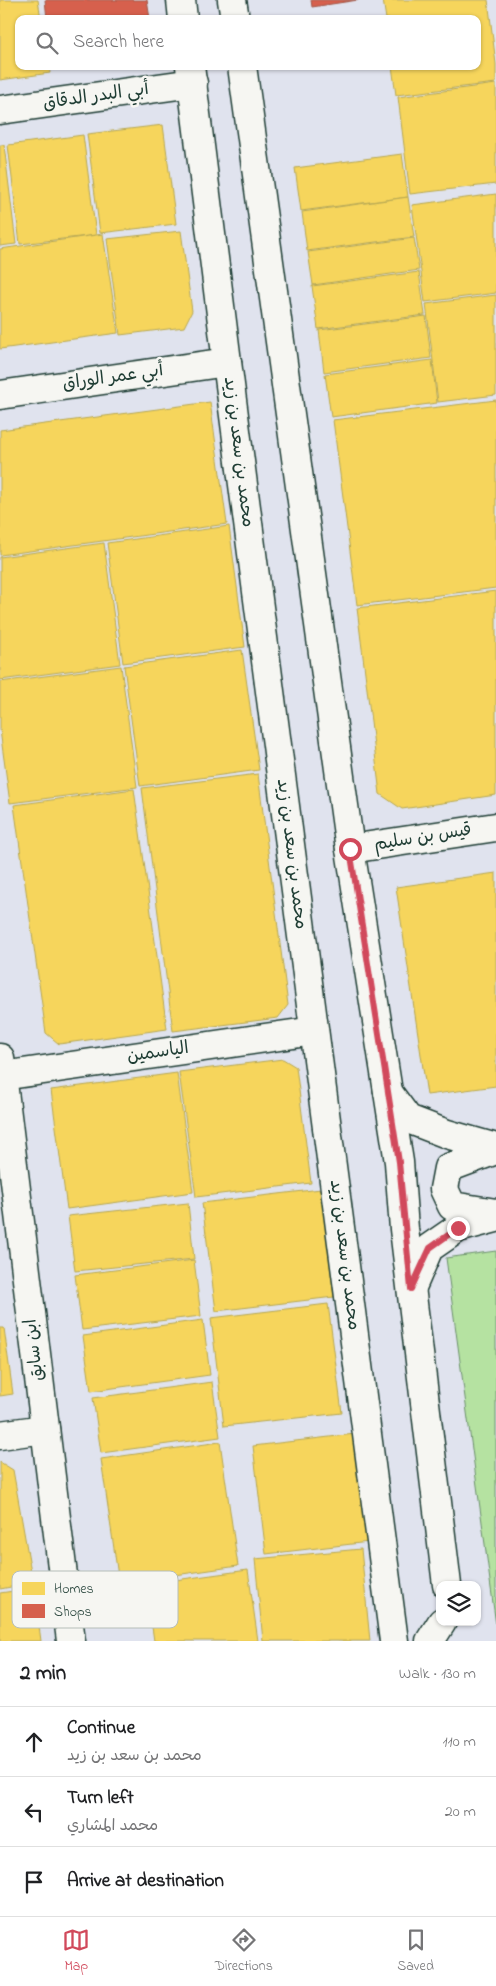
<!DOCTYPE html>
<html lang="en">
<head>
<meta charset="utf-8">
<style>
  :root { --surface:#fff; --page:#f2f2f2; --text:#202124; --muted:#757577; --line:#e0e0e0; --accent:#d1495b }
  body { margin:0; font-family:"Indie Flower","Playpen Sans Arabic",sans-serif; background:var(--page); color:var(--text) }
  .controls { position:absolute; right:15px; bottom:15px; display:grid; overflow:hidden; border-radius:10px; box-shadow:0 1px 4px #0004 }
  .controls button { width:45px; height:45px; display:grid; place-items:center; padding:0; border:0; border-bottom:1px solid var(--line); background:var(--surface); color:var(--text); font:25px sans-serif }
  .stop { position:absolute; width:15px; height:15px; margin:-11px; border:4px solid #d1495b; border-radius:50%; background:#fff }
  .stop.end { background:#d1495b; border-color:#fff; box-shadow:0 1px 5px #0008 }
  .list { margin:0; padding:0; list-style:none }
  h2 { display:flex; justify-content:space-between; align-items:center; height:65px; margin:0; padding:0 20px; font-size:21px }
  h2 small { font-size:16px; font-weight:400; color:var(--muted) }
  .list li { display:grid; grid-template-columns:32px 1fr auto; gap:15px; align-items:center; box-sizing:border-box; height:70px; padding:0 20px; border-top:1px solid var(--line) }
  .list b { display:block; font-size:19px; white-space:nowrap }
  .list p { margin:0; font-size:16px; white-space:nowrap; color:var(--muted) }
  .list em { font-size:16px; font-style:normal; color:var(--muted) }
  .icon { flex:none; width:28px; height:28px; fill:none; stroke:currentColor; stroke-width:2; stroke-linecap:round; stroke-linejoin:round }
  .map { position:relative; flex:none; width:496px; height:1641px; overflow:hidden }
  .search { position:absolute; background:var(--surface); box-shadow:0 1px 4px #0004; left:15px; right:15px; top:15px; height:55px; display:flex; align-items:center; gap:12px; box-sizing:border-box; padding:0 18px; border-radius:10px; color:var(--muted); font-size:19px }
  .sheet { height:275px; background:var(--surface) }
  nav { display:flex; justify-content:space-around; align-items:center; box-sizing:border-box; height:70px; border-top:1px solid var(--line); background:var(--surface); font-size:14px; color:var(--muted) }
  nav a { display:grid; justify-items:center; gap:2px }
  nav .on { color:var(--accent) }
  .map>svg:first-child { display:block }
  .green { fill:#b5e2a1; stroke:#6a906a }
  .homes { fill:#f6d55c; stroke:#b6a750 }
  .shops { fill:#d6604d; stroke:#9f5646 }
  .lines { fill:none; stroke-linecap:round; stroke-linejoin:round }
  .minor-casing { stroke:#1f3d34; stroke-width:31 }
  .minor { stroke:#f6f6f2; stroke-width:28 }
  .route { stroke:#d1495b; stroke-width:6 }
  .labels { text-anchor:middle; dominant-baseline:central; stroke-width:5; stroke-linejoin:round; paint-order:stroke }
  .street-label { font-size:18px; fill:#1f3d34; stroke:#f6f6f2 }
  .key { fill:#f6f6f2; stroke:#b6beb9; stroke-width:1 }
  .key-label { font-size:14px; fill:#1f3d34 }
</style>
</head>
<body>
<div class="map">
<svg width="496" height="1641" viewBox="0 0 496 1641">
  <rect width="100%" height="100%" fill="#e0e3ee"/>
  <filter id="ink" filterUnits="userSpaceOnUse"><feTurbulence type="fractalNoise" baseFrequency=".02" numOctaves="2"/><feDisplacementMap in="SourceGraphic" scale="10" xChannelSelector="R" yChannelSelector="G"/><feConvolveMatrix kernelMatrix="1 2 1 2 8 2 1 2 1" color-interpolation-filters="sRGB"/></filter>
  <g filter="url(#ink)">
    <path class="green" d="M496,1251V1625L446,1258Z"/>
    <g class="homes">
      <path d="M0,0H38L41,19H19V66H49L50,73L0,80Z"/>
      <path d="M383,0H488L496,64V83L396,95L392,66H477V19H386Z"/>
      <path d="M496,84V184L410,194L398,97Z"/>
      <path d="M163,125L176,224L100,233L87,134Z"/>
      <path d="M83,135L96,235L20,244L8,145Z"/>
      <path d="M0,145H4L16,244L0,246Z"/>
      <path d="M402,154L408,197L301,211L295,168Z"/>
      <path d="M496,194V293L425,302L412,205Z"/>
      <path d="M408,197L414,237L307,251L302,212Z"/>
      <path d="M181,231L192,311L184,327L120,335L107,239Z"/>
      <path d="M103,234L118,333L0,349V249Z"/>
      <path d="M414,238L419,270L313,285L308,252Z"/>
      <path d="M419,272L425,315L318,329L312,286Z"/>
      <path d="M496,295V395L438,402L426,304Z"/>
      <path d="M426,316L431,358L324,372L319,330Z"/>
      <path d="M432,360L437,403L331,417L325,374Z"/>
      <path d="M496,400V588L357,605L333,420Z"/>
      <path d="M210,402L227,524L0,555V430Z"/>
      <path d="M229,526L245,647L123,663L107,543Z"/>
      <path d="M104,543L120,664L0,680V557Z"/>
      <path d="M496,591V795L402,809L380,794L357,608Z"/>
      <path d="M242,650L259,770L140,786L124,666Z"/>
      <path d="M121,666L137,787L10,803L0,730V682Z"/>
      <path d="M258,774L288,1005L278,1018L173,1031L142,788Z"/>
      <path d="M134,789L167,1029L59,1044L46,1033L14,805Z"/>
      <path d="M496,873V1086L427,1095L396,887Z"/>
      <path d="M283,1059L296,1067L311,1183L196,1197L179,1072Z"/>
      <path d="M177,1073L193,1192L67,1209L51,1090Z"/>
      <path d="M321,1189L334,1297L216,1311L202,1203Z"/>
      <path d="M188,1203L194,1259L75,1271L68,1216Z"/>
      <path d="M194,1260L201,1316L82,1330L75,1275Z"/>
      <path d="M328,1304L342,1413L224,1426L211,1318Z"/>
      <path d="M203,1320L210,1375L91,1391L83,1336Z"/>
      <path d="M0,1328H4L13,1394L0,1396Z"/>
      <path d="M212,1382L220,1437L101,1453L93,1398Z"/>
      <path d="M355,1434L369,1542L266,1554L253,1446Z"/>
      <path d="M220,1442L238,1566L119,1583L101,1459Z"/>
      <path d="M0,1462L13,1470L33,1583L0,1589Z"/>
      <path d="M361,1549L370,1641H263L255,1559Z"/>
      <path d="M248,1570L258,1641H154L146,1584Z"/>
      <path d="M34,1588L41,1641H0V1593Z"/>
    </g>
    <g class="shops">
      <path d="M45,0H147L150,19H47Z"/>
      <path d="M311,0H358L312,7Z"/>
    </g>
    <g class="lines">
      <defs>
        <g id="minor">
          <path d="M181,0L183,19"/>
          <path d="M232,0L235,19"/>
          <path d="M190,66L227,362L394,1641"/>
          <path d="M242,66L350,849L399,1162L404,1229L447,1585"/>
          <path d="M0,110L193,83"/>
          <path d="M0,395L227,362"/>
          <path d="M350,849L496,827"/>
          <path d="M0,1058L71,1641"/>
          <path d="M2,1076L314,1031"/>
          <path d="M388,1092L408,1119L447,1134L496,1148"/>
          <path d="M496,1150L448,1168L444,1189L452,1206L496,1213"/>
          <path d="M412,1287L429,1248L458,1228L496,1218"/>
          <path d="M0,1435L45,1429"/>
          <path d="M430,1641L442,1622"/>
        </g>
      </defs>
      <use href="#minor" class="minor-casing"/>
      <use href="#minor" class="minor"/>
    </g>
  </g>
  <g class="lines" filter="url(#ink)">
    <path class="route" d="M350,849L399,1162L411,1289L430,1248L458,1228"/>
  </g>
  <g class="labels">
    <g class="street-label">
      <text transform="translate(96 97) rotate(-8)">أبي البدر الدقاق</text>
      <text transform="translate(113 378) rotate(-8)">أبي عمر الوراق</text>
      <text transform="translate(238 452) rotate(83)">محمد بن سعد بن زيد</text>
      <text transform="translate(423 838) rotate(-9)">قيس بن سليم</text>
      <text transform="translate(291 854) rotate(83)">محمد بن سعد بن زيد</text>
      <text transform="translate(158 1053) rotate(-8)">الياسمين</text>
      <text transform="translate(344 1255) rotate(83)">محمد بن سعد بن زيد</text>
      <text transform="translate(35 1350) rotate(-97)">ابن سابق</text>
    </g>
  </g>
  <rect x="12" y="1571" width="166" height="57" rx="8" class="key"/>
  <rect x="22" y="1582" width="23" height="13" fill="#f6d55c"/>
  <rect x="22" y="1604" width="23" height="14" fill="#d6604d"/>
  <g class="key-label">
    <text x="54" y="1593">Homes</text>
    <text x="54" y="1616">Shops</text>
  </g>
</svg>
<div class="controls">
<button><svg class="icon" aria-label="layers" viewBox="0 0 24 24"><path d="M12 4l9 5-9 5-9-5zM3 14l9 5 9-5"/></svg></button>
</div>
<div class="stop" style="left:350px;top:849px"></div>
<div class="stop end" style="left:458px;top:1228px"></div>
<div class="search"><svg class="icon" aria-label="search" viewBox="0 0 24 24"><circle cx="10" cy="10" r="6"/><path d="M15 15l6 6"/></svg>Search here</div>
</div>
<section class="sheet">
<h2>2 min<small>Walk · 130 m</small></h2>
<ul class="list">
<li><svg class="icon" aria-label="ahead" viewBox="0 0 24 24"><path d="M12 20V5M6 11l6-6 6 6"/></svg><div><b>Continue</b><p>محمد بن سعد بن زيد</p></div><em>110 m</em></li>
<li><svg class="icon" aria-label="left" viewBox="0 0 24 24"><path d="M17 20v-9H6M10 6l-5 5 5 5"/></svg><div><b>Turn left</b><p>محمد المشاري</p></div><em>20 m</em></li>
<li><svg class="icon" aria-label="arrive" viewBox="0 0 24 24"><path d="M6 21V4h12l-3 4 3 4H6"/></svg><div><b>Arrive at destination</b></div></li>
</ul>
</section>
<nav>
<a class="on"><svg class="icon" aria-label="map" viewBox="0 0 24 24"><path d="M3 6l6-2 6 2 6-2v14l-6 2-6-2-6 2zM9 4v14M15 6v14"/></svg>Map</a>
<a><svg class="icon" aria-label="directions" viewBox="0 0 24 24"><path d="M12 3l9 9-9 9-9-9zM9 14v-3h6M13 9l2 2-2 2"/></svg>Directions</a>
<a><svg class="icon" aria-label="saved" viewBox="0 0 24 24"><path d="M7 4h10v16l-5-4-5 4z"/></svg>Saved</a>
</nav>
</body>
</html>
